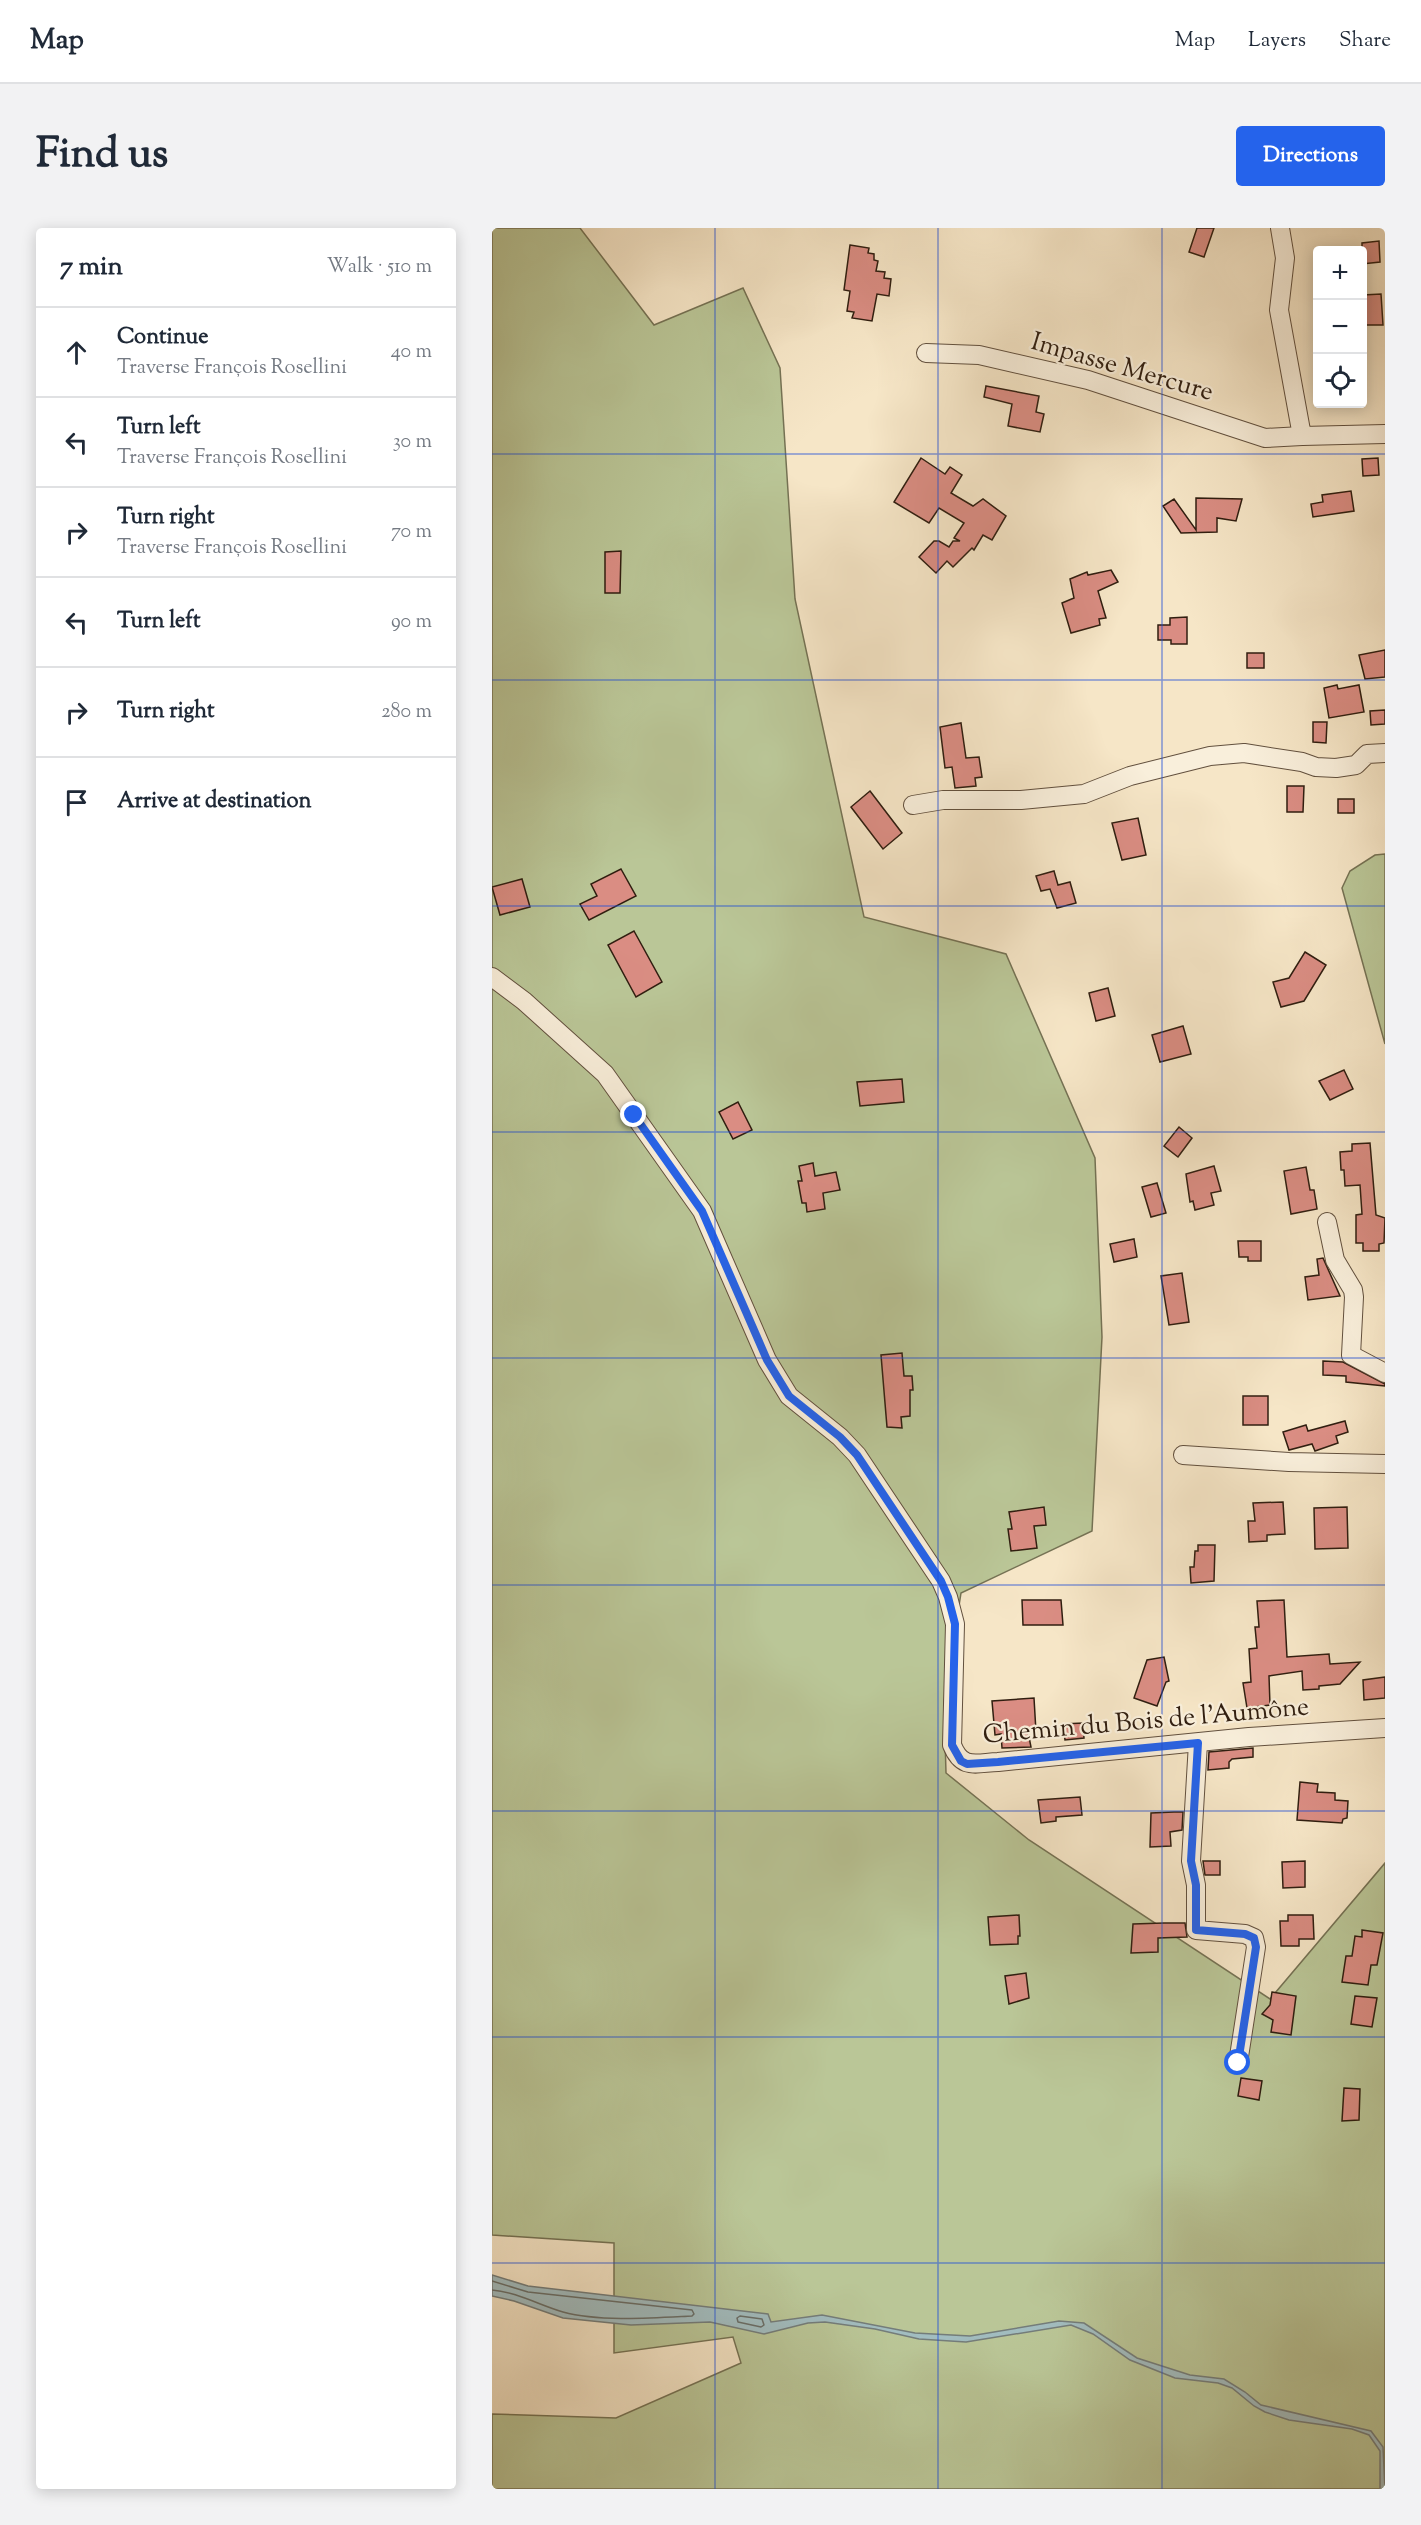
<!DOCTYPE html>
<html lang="en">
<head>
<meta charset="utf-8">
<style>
  :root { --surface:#fff; --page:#f2f2f3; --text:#1f2937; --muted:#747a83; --line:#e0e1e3; --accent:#2563eb }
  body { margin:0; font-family:"Sorts Mill Goudy",serif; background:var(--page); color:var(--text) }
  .controls { position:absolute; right:18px; top:18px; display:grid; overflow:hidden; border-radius:6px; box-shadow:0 3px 15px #0003 }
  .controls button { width:54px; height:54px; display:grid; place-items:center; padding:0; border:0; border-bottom:2px solid var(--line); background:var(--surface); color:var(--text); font:30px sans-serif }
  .stop { position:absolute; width:18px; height:18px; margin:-14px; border:4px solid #2563eb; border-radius:50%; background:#fff }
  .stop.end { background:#2563eb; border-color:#fff; box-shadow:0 2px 6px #0008 }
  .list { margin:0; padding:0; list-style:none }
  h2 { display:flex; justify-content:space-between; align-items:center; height:78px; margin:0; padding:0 24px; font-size:26px }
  h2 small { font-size:20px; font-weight:400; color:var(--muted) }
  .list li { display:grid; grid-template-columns:39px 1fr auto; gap:18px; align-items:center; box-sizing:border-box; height:90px; padding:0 24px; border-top:2px solid var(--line) }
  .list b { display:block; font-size:22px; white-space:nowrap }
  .list p { margin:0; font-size:20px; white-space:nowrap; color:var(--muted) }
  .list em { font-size:20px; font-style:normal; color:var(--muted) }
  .icon { flex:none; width:33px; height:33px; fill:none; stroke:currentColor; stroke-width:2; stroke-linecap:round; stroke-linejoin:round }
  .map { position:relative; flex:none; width:893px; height:2261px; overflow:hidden; border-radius:6px }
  header { display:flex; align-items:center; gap:36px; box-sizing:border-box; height:84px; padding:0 30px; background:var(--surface); border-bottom:2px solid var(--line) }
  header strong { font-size:28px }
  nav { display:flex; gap:33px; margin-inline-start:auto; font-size:21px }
  .intro { display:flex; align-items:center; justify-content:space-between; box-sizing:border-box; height:144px; padding:0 36px }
  h1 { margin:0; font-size:42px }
  .button { padding:15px 27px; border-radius:6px; background:var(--accent); color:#fff; font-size:21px; font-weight:700 }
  main { display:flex; gap:36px; padding:0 36px }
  aside { flex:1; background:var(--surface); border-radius:6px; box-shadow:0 3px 15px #0003 }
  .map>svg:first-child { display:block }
  .green { fill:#bac697; stroke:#757254; stroke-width:1.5 }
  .water { fill:#a2bdc0; stroke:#747d7a; stroke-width:1.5 }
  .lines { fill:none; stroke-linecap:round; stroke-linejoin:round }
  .shore { stroke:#696e68; stroke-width:1.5 }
  .building { fill:#da8d83; stroke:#301e10; stroke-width:1.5 }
  .street-casing { stroke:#62503e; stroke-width:20 }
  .street { stroke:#f9efdb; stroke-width:18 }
  .route { stroke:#2563eb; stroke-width:8 }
  .grid { fill:none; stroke:#1d4ed8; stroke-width:1.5; stroke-opacity:0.55 }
  .labels { text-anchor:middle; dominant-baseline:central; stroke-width:4.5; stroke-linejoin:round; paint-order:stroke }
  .street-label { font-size:26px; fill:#301e10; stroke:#f9efdb }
</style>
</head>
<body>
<header>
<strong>Map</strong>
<nav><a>Map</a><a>Layers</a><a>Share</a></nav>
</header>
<div class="intro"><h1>Find us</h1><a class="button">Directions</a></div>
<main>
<aside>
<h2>7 min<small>Walk · 510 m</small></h2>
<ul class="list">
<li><svg class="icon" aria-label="ahead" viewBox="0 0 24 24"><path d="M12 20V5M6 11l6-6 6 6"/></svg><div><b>Continue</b><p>Traverse François Rosellini</p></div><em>40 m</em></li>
<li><svg class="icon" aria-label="left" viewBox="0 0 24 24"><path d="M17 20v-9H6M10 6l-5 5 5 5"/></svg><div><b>Turn left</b><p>Traverse François Rosellini</p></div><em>30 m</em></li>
<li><svg class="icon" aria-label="right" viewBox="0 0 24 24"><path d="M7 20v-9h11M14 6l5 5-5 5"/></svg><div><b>Turn right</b><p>Traverse François Rosellini</p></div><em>70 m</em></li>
<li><svg class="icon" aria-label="left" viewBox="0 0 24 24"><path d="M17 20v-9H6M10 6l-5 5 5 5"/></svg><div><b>Turn left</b></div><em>90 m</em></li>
<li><svg class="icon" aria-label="right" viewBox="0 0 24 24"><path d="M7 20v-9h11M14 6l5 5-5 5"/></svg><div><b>Turn right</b></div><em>280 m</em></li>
<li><svg class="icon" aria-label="arrive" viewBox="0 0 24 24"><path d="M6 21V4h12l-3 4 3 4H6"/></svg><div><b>Arrive at destination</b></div></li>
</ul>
</aside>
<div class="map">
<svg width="893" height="2261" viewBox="0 0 893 2261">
  <rect width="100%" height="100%" fill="#f6e6c7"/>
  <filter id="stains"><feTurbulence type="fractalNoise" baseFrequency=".00333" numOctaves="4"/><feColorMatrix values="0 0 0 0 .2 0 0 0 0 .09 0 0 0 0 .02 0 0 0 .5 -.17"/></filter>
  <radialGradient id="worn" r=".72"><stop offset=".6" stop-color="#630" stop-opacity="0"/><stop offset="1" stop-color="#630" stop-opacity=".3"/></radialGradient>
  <g class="green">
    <path d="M0,0H88L162,97L251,60L288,140L303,371L372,689L514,726L603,930L610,1109L600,1303L469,1365L452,1474L454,1545L537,1612L778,1771L893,1635V2261H0V2186L124,2190L249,2135L241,2109L122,2125V2015L0,2007Z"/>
    <path d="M893,626V816L850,660L858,643L883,627Z"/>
  </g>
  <path class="water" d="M0,2047L36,2058L276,2086L279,2094L330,2087L423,2105L478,2108L567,2093L592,2095L645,2130L698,2147L732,2151L753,2164L769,2177L879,2203L891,2219L893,2261H888V2223L877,2207L860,2201L797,2192L773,2184L762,2178L740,2160L726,2155L683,2150L638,2132L601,2106L579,2097L474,2114L427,2111L383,2101L333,2094L316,2095L272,2106L218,2094L139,2097L71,2090L22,2073L0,2068Z"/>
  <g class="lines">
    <g class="shore">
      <path d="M0,2053L36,2064L200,2082L202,2086L200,2088C161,2090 108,2094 71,2084C47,2077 25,2064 0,2062"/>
      <path d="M248,2088L270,2091L272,2097L269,2099L246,2094L245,2090Z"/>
    </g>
  </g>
  <g class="building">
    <path d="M705,0H722L712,29L697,24Z"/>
    <path d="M887,13L888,34L870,36V15Z"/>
    <path d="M358,17L377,20L376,25L382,26V32L386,33L384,43L393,44L392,50L399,51L397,68L385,66L380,93L360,90L362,84L355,83L358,63L352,62Z"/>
    <path d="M889,66L891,97H873L871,67Z"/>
    <path d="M494,158L547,168L544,184L552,186L548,204L516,198L520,176L492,169Z"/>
    <path d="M429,230L453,246L458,239L470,247L459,265L481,278L491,271L514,288L500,312L491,307L482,322L480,320L461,339L455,333L444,345L427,329L442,313H447L457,319L461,313H468L462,310L472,295L447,280L437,295L402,274Z"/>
    <path d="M886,230L887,247L871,248L870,231Z"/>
    <path d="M859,263L862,283L821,289L819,276L831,274L830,267Z"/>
    <path d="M704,270L750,271L744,293L725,290V304L689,305L671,278L682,271L704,302Z"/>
    <path d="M129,323L128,365H113V324Z"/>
    <path d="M619,342L626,354L606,363L614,390L607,391L608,397L579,405L570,375L582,370L578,351L595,344L596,347Z"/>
    <path d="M695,389V416H679V412H666V397H678V390Z"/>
    <path d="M893,422V449L873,451L867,427Z"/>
    <rect x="755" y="425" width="17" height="15"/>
    <path d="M845,457L846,461L867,457L872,484L837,490L832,460Z"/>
    <path d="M893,482V496L879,497L878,483Z"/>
    <path d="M821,494H835L834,515L821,514Z"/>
    <path d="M469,495L474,530L487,529L490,549L483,550L484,558L463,560L460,539L453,540L448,499Z"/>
    <path d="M795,558H812L811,584H795Z"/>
    <path d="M378,563L410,605L391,621L359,579Z"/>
    <rect x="846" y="571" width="16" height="14"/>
    <path d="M646,590L654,627L630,632L620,595Z"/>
    <path d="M129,641L144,668L97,692L88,676L105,668L99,656Z"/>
    <path d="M562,643L566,657L578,654L584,675L565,680L558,661L549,663L544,648Z"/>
    <path d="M30,651L38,679L8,687L0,659Z"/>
    <path d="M142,703L170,754L144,769L116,717Z"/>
    <path d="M813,724L834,737L812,773L789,779L781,754L797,750Z"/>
    <path d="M616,760L623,788L604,793L597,765Z"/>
    <path d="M691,798L699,826L668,834L660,807Z"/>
    <path d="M852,842L861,861L838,872L827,853Z"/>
    <path d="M410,851L412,874L368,878L365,854Z"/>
    <path d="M246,874L260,902L241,911L227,884Z"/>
    <path d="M687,899L700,910L686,929L672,918Z"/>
    <path d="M878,915L884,987L893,990L892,1015L887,1016V1023H871V1015H864V987L870,986L868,957L853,958L852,942H849L848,924L860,923V916Z"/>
    <path d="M321,935L323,948L344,944L348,962L331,965L333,981L315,984L314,975H310L306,953H310L307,938Z"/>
    <path d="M722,938L729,963L719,965L722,977L703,982L701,973L698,974L694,946Z"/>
    <path d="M814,939L818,962H822L825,981L799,986L792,943Z"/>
    <path d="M665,955L674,985L659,989L650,959Z"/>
    <path d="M642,1011L645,1029L622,1034L618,1016Z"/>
    <path d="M746,1013H769V1033H756V1029H747Z"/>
    <path d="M831,1030L848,1068L816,1072L813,1049L827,1047L825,1031Z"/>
    <path d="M690,1045L697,1094L677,1097L669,1048Z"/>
    <path d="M410,1125L412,1148H420L421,1162H418V1188L409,1189L410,1200L395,1199L389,1127Z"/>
    <path d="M831,1133L851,1134L893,1156V1158L854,1154V1148L831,1147Z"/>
    <rect x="751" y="1168" width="25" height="29"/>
    <path d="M853,1193L856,1204L844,1208L846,1215L823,1223L820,1216L797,1222L791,1204L814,1197L816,1203Z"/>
    <path d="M791,1274L793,1306L775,1307V1313L757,1314L756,1293H763L761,1275Z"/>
    <path d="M552,1279L554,1297L542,1298L545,1320L519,1323L516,1301H520L517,1284Z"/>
    <path d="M855,1279L856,1320L823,1321L822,1280Z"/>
    <path d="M706,1317H723L722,1353L699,1355L698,1339H702L703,1323H706Z"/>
    <path d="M530,1372H569L571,1397H531Z"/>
    <path d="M792,1372L795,1429L837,1426L838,1436L868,1434L848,1456L827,1458V1461L811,1462L810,1443L777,1448L778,1477L755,1480L751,1455L759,1454L757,1421L765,1420L763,1399H767L765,1373Z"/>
    <path d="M672,1429L677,1453L674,1454L665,1478L642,1470L655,1432Z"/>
    <path d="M893,1449V1470L872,1472L871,1452Z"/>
    <path d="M542,1470L544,1504H536L539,1519L510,1520L509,1506L503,1507L500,1473Z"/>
    <path d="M591,1495L592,1510L573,1512L571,1496Z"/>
    <path d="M761,1520V1529L740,1531L737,1534V1540L716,1542L717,1524Z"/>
    <path d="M808,1554L826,1556L825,1564L843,1565V1572L856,1573L855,1590L851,1591L850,1595L805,1592Z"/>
    <path d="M588,1569L590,1587L564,1589V1593L549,1595L546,1572Z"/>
    <path d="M682,1584H691L690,1602L678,1604L679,1618L658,1619L659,1585Z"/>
    <path d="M711,1633H728V1647H713Z"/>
    <path d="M813,1633V1659L791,1660L790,1634Z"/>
    <path d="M527,1687L528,1708H526V1716L498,1717L496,1689Z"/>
    <path d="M796,1687H821L822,1711H807V1718H789L788,1693H796Z"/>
    <path d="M672,1695H693L695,1709L666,1710V1724L639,1725L641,1696Z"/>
    <path d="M870,1702L891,1705L885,1737H879L876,1757L850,1754L854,1728H860L863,1708L870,1709Z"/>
    <path d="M534,1745L537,1770L517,1776L513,1748Z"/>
    <path d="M780,1764L804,1768L799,1807L779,1804L781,1792L770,1786L778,1777Z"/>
    <path d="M863,1768L885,1770L880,1799L859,1796Z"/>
    <path d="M749,1850L770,1853L767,1872L746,1868Z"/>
    <path d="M852,1860L868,1861L867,1892L850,1893Z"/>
  </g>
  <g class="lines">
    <defs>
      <g id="street">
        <path d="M788,0L793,30L787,82L810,208L893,206"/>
        <path d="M434,125L487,127L596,152L773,210L810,208"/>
        <path d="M421,577L451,572H529L592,566L638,548L718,528L752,525L810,534L824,539L844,540L864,537L875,526L893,525"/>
        <path d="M0,749L32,773L113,846L210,983L275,1132L297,1168L348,1209L365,1227L449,1353L456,1369L463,1396L460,1517C470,1542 483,1535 506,1534L757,1509L893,1500"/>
        <path d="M835,994L843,1032L861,1062L862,1069L859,1127L893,1145"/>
        <path d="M691,1227L797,1234L893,1236"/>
        <path d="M706,1515L699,1633L704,1657V1702L753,1706L762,1710L764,1719L746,1835"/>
      </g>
    </defs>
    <use href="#street" class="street-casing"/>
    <use href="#street" class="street"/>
  </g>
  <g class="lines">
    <path class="route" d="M142,887L210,983L275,1132L297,1168L348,1209L365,1227L449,1353L456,1369L463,1396L460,1517L469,1533L475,1536L506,1534L706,1515L699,1633L704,1657V1702L753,1706L762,1710L764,1719L746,1835"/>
  </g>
  <path class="grid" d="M223,0V2261M446,0V2261M670,0V2261M0,226H893M0,452H893M0,678H893M0,904H893M0,1130H893M0,1357H893M0,1583H893M0,1809H893M0,2035H893"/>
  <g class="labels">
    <g class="street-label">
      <text transform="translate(630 140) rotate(16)">Impasse Mercure</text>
      <text transform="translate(654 1494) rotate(-5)">Chemin du Bois de l'Aumône</text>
    </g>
  </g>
  <rect width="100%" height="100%" filter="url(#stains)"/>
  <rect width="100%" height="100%" fill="url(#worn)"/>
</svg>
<div class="controls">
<button>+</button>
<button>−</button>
<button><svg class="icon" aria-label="locate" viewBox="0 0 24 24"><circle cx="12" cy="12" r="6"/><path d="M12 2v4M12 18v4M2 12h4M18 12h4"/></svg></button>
</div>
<div class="stop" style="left:746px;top:1835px"></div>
<div class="stop end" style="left:142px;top:887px"></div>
</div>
</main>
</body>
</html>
